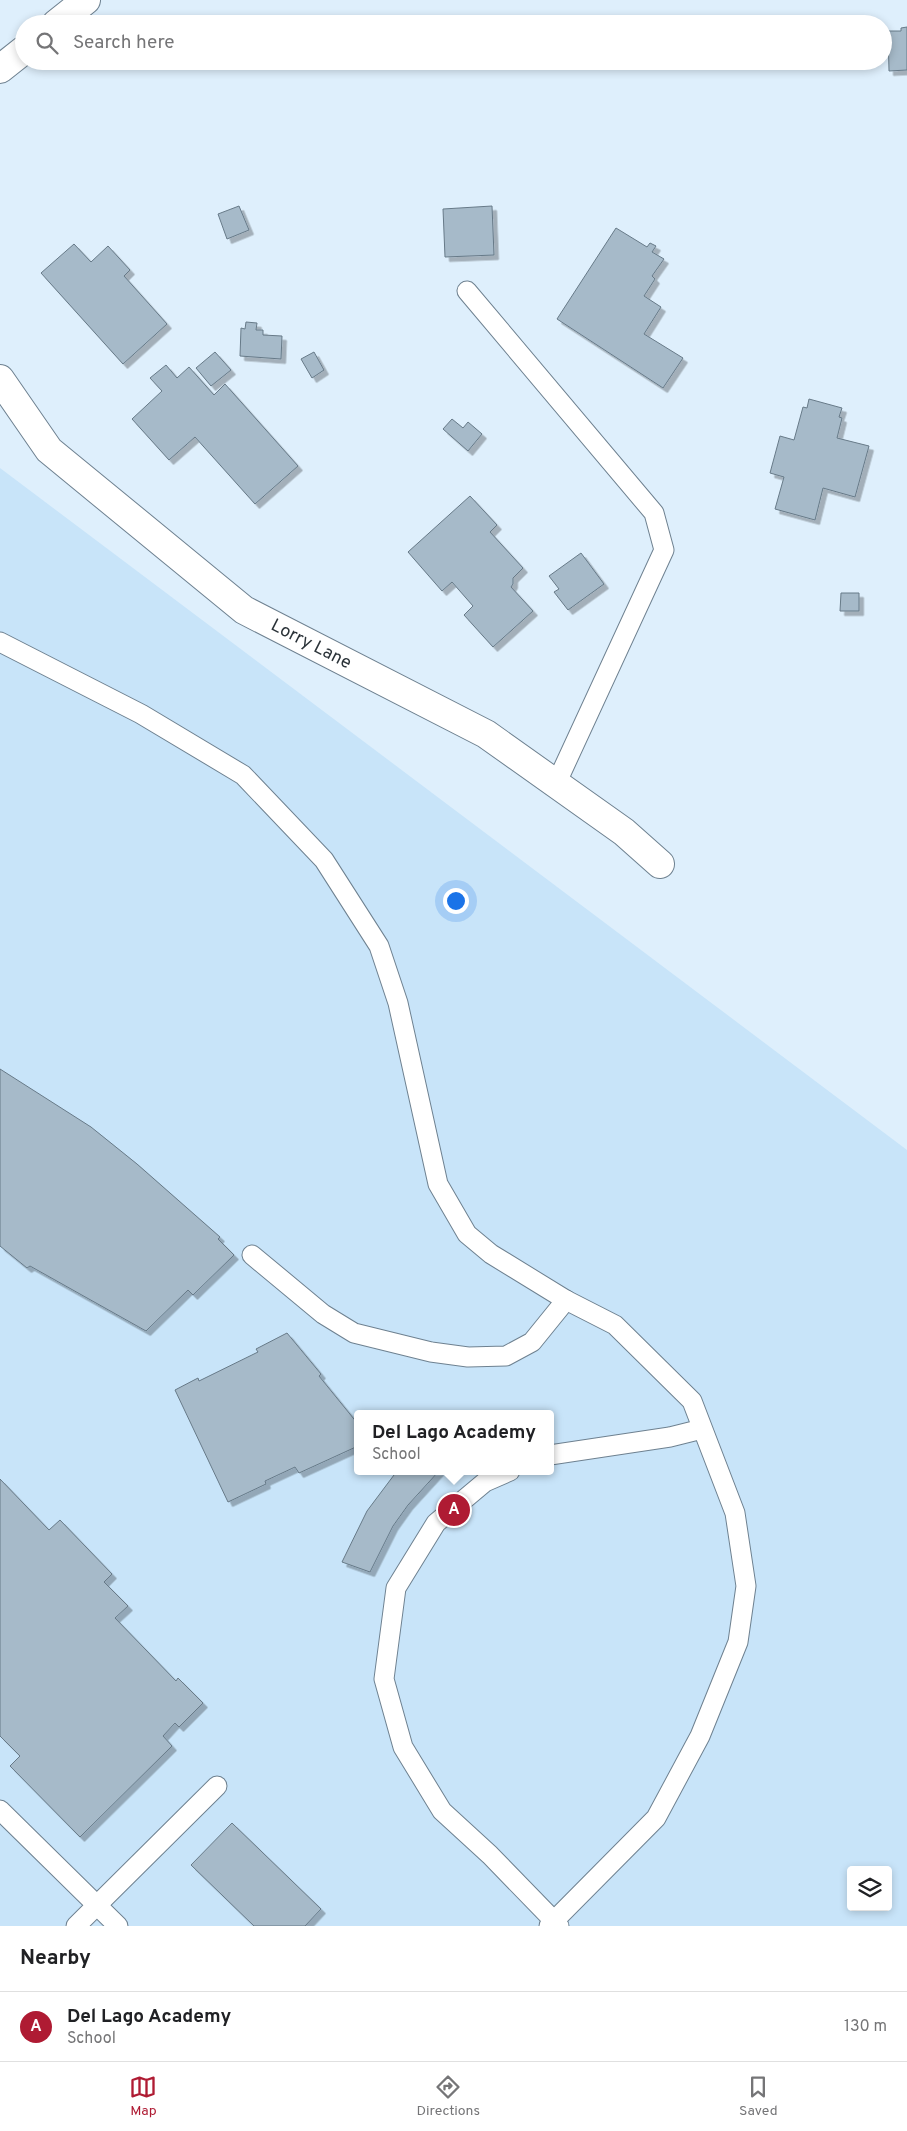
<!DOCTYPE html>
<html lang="en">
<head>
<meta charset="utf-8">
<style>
  :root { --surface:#fff; --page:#f2f2f2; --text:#202124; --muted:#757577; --line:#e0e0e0; --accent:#af1b33 }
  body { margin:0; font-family:Overpass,sans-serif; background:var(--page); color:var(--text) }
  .controls { position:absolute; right:15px; bottom:15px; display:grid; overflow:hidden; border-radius:5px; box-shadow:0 2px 8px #0003 }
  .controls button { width:45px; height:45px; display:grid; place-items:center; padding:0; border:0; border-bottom:1px solid var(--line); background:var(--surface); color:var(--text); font:25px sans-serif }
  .you { position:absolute; left:455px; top:900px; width:18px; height:18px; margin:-12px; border:4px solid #fff; border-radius:50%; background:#1a73e8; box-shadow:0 0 0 8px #1a73e833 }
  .badge { display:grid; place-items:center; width:32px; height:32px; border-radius:50%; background:var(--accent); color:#fff; font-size:16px; font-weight:700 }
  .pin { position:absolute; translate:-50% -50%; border:2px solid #fff; box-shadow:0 1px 5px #0006 }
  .popup { position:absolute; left:354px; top:1410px; width:200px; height:65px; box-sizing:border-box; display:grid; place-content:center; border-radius:5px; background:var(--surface); filter:drop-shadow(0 1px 4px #0005); font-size:16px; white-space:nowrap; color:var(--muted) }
  .popup b { font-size:19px; color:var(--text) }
  .popup::after { content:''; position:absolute; left:50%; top:100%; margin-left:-10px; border:10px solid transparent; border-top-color:var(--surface) }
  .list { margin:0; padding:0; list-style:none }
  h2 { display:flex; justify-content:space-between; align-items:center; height:65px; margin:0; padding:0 20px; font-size:21px }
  h2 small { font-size:16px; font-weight:400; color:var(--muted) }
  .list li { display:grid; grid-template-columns:32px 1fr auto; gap:15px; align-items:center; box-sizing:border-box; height:70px; padding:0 20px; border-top:1px solid var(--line) }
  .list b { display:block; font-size:19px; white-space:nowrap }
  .list p { margin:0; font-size:16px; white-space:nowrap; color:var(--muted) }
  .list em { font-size:16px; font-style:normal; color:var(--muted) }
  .icon { flex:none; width:28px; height:28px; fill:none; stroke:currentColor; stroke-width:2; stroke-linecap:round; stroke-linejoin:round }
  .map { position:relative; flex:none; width:907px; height:1926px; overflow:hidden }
  .search { position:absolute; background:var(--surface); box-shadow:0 2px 8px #0003; left:15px; right:15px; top:15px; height:55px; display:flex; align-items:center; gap:12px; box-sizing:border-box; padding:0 18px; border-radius:28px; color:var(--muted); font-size:19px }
  .sheet { height:135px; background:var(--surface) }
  nav { display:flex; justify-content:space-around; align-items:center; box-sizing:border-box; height:70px; border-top:1px solid var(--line); background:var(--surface); font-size:14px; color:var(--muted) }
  nav a { display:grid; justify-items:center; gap:2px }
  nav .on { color:var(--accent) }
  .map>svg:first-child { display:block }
  .built { fill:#c8e4f9; fill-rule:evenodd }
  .building { fill:#a6bac9; stroke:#677a88; filter:url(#shadow) }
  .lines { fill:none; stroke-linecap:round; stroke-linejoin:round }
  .service-casing { stroke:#6e8190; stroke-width:21 }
  .minor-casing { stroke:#6e8190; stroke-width:30 }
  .service { stroke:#fff; stroke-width:19 }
  .minor { stroke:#fff; stroke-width:28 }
  .labels { text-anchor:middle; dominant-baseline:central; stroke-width:4; stroke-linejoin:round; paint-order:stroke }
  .street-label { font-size:18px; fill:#2b3339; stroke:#deeffc }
</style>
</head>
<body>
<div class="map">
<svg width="907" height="1926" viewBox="0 0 907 1926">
  <defs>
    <filter id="shadow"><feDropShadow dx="4.5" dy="4.5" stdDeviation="0" flood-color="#0004"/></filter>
  </defs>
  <rect width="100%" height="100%" fill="#deeffc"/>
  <path class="built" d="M0,468L907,1150V1926H0ZM358,1414H550V1471H358ZM851,1870H888V1907H851Z"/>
  <g class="building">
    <path d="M907,27V70L889,71L888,31H901V28Z"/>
    <path d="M239,206L249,230L227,239L218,214Z"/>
    <path d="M492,206L494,255L445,257L443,209Z"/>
    <path d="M616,228L647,247L650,243L656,246L652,252L664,259L652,276L655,279L644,296L661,307L644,334L683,358L663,388L557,319Z"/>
    <path d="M74,244L91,262L108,246L130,270L124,276L167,324L123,364L41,273Z"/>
    <path d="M246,322L257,323L256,330H263V335L282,336L281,359L240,356L241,328L245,329Z"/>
    <path d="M215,352L231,370L211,386L196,368Z"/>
    <path d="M314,352L324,370L312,378L301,359Z"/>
    <path d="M166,365L177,378L189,367L214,395L225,384L298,466L255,504L195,437L169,460L132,419L162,391L150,378Z"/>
    <path d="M809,399L842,408L839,417L842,418L837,438L869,446L855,497L823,488L815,520L775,509L784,477L770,473L780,436L794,440L803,407L807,408Z"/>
    <path d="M452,419L463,428L468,422L482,434L468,451L443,429Z"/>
    <path d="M470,496L497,525L490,532L523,568L513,578V584L511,587L533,611L493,647L464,615L473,606L452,582L442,591L408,552Z"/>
    <path d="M581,553L604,584L568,610L554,592L559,589L549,576Z"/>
    <path d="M841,593H859V611H840Z"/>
    <path d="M0,1069L91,1127L137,1164L220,1237L218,1239L234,1255L193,1295L188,1290L146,1331L30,1266L27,1268L0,1246Z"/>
    <path d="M287,1333L321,1374L319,1376L358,1424V1446L299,1473L295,1467L265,1481L266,1484L228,1502L175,1390L198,1378L199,1381L258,1352L256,1349Z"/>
    <path d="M397,1471H439L408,1505L393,1526L370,1572L342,1562L367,1511Z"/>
    <path d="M0,1479L49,1530L60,1520L112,1574L104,1582L128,1606L115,1618L176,1681L178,1678L203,1703L179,1727L175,1723L163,1736L172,1746L80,1837L10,1766L20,1756L0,1736Z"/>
    <path d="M232,1823L321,1909L305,1926H254L191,1865Z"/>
  </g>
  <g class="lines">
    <defs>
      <g id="service">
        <path d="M467,291L654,513L664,550L556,784"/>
        <path d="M0,642L141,714L243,775L324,860L379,946L398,1003L438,1184L467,1234L491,1254L566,1300L615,1325L692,1401L735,1513L746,1586L738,1642L700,1736L656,1818L549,1926"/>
        <path d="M252,1255L323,1314L354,1333L431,1352L468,1357L506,1356L532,1342L566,1300"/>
        <path d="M550,1455L670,1437L702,1429"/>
        <path d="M510,1471L485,1482L436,1523L396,1588L384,1679L403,1747L442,1811L490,1855L559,1926"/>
        <path d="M0,1810L118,1926"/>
        <path d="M76,1926L217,1786"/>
      </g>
      <g id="minor">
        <path d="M56,24L86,0"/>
        <path d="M0,69L24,50"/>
        <path id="s1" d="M0,379L49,450L244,610L486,734L624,832L660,864"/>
      </g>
    </defs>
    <use href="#service" class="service-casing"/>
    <use href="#minor" class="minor-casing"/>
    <use href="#service" class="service"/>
    <use href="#minor" class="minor"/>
  </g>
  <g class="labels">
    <g class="street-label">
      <text stroke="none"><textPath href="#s1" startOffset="414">Lorry Lane</textPath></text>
    </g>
  </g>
</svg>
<div class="controls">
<button><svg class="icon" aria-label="layers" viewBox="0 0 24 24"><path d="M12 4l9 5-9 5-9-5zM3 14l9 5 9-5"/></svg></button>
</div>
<div class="you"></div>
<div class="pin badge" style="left:454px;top:1510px">A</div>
<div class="popup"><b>Del Lago Academy</b>School</div>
<div class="search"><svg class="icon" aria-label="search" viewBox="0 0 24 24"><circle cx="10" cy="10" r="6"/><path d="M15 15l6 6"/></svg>Search here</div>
</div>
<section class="sheet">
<h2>Nearby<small></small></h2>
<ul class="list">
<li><span class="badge">A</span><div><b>Del Lago Academy</b><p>School</p></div><em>130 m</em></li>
</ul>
</section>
<nav>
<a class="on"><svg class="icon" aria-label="map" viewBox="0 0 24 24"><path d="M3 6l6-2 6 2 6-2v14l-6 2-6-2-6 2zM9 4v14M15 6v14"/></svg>Map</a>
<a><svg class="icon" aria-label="directions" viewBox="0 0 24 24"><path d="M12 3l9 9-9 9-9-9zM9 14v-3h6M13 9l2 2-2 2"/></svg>Directions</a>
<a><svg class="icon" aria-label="saved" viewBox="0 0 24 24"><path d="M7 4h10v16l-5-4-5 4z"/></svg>Saved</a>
</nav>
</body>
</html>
